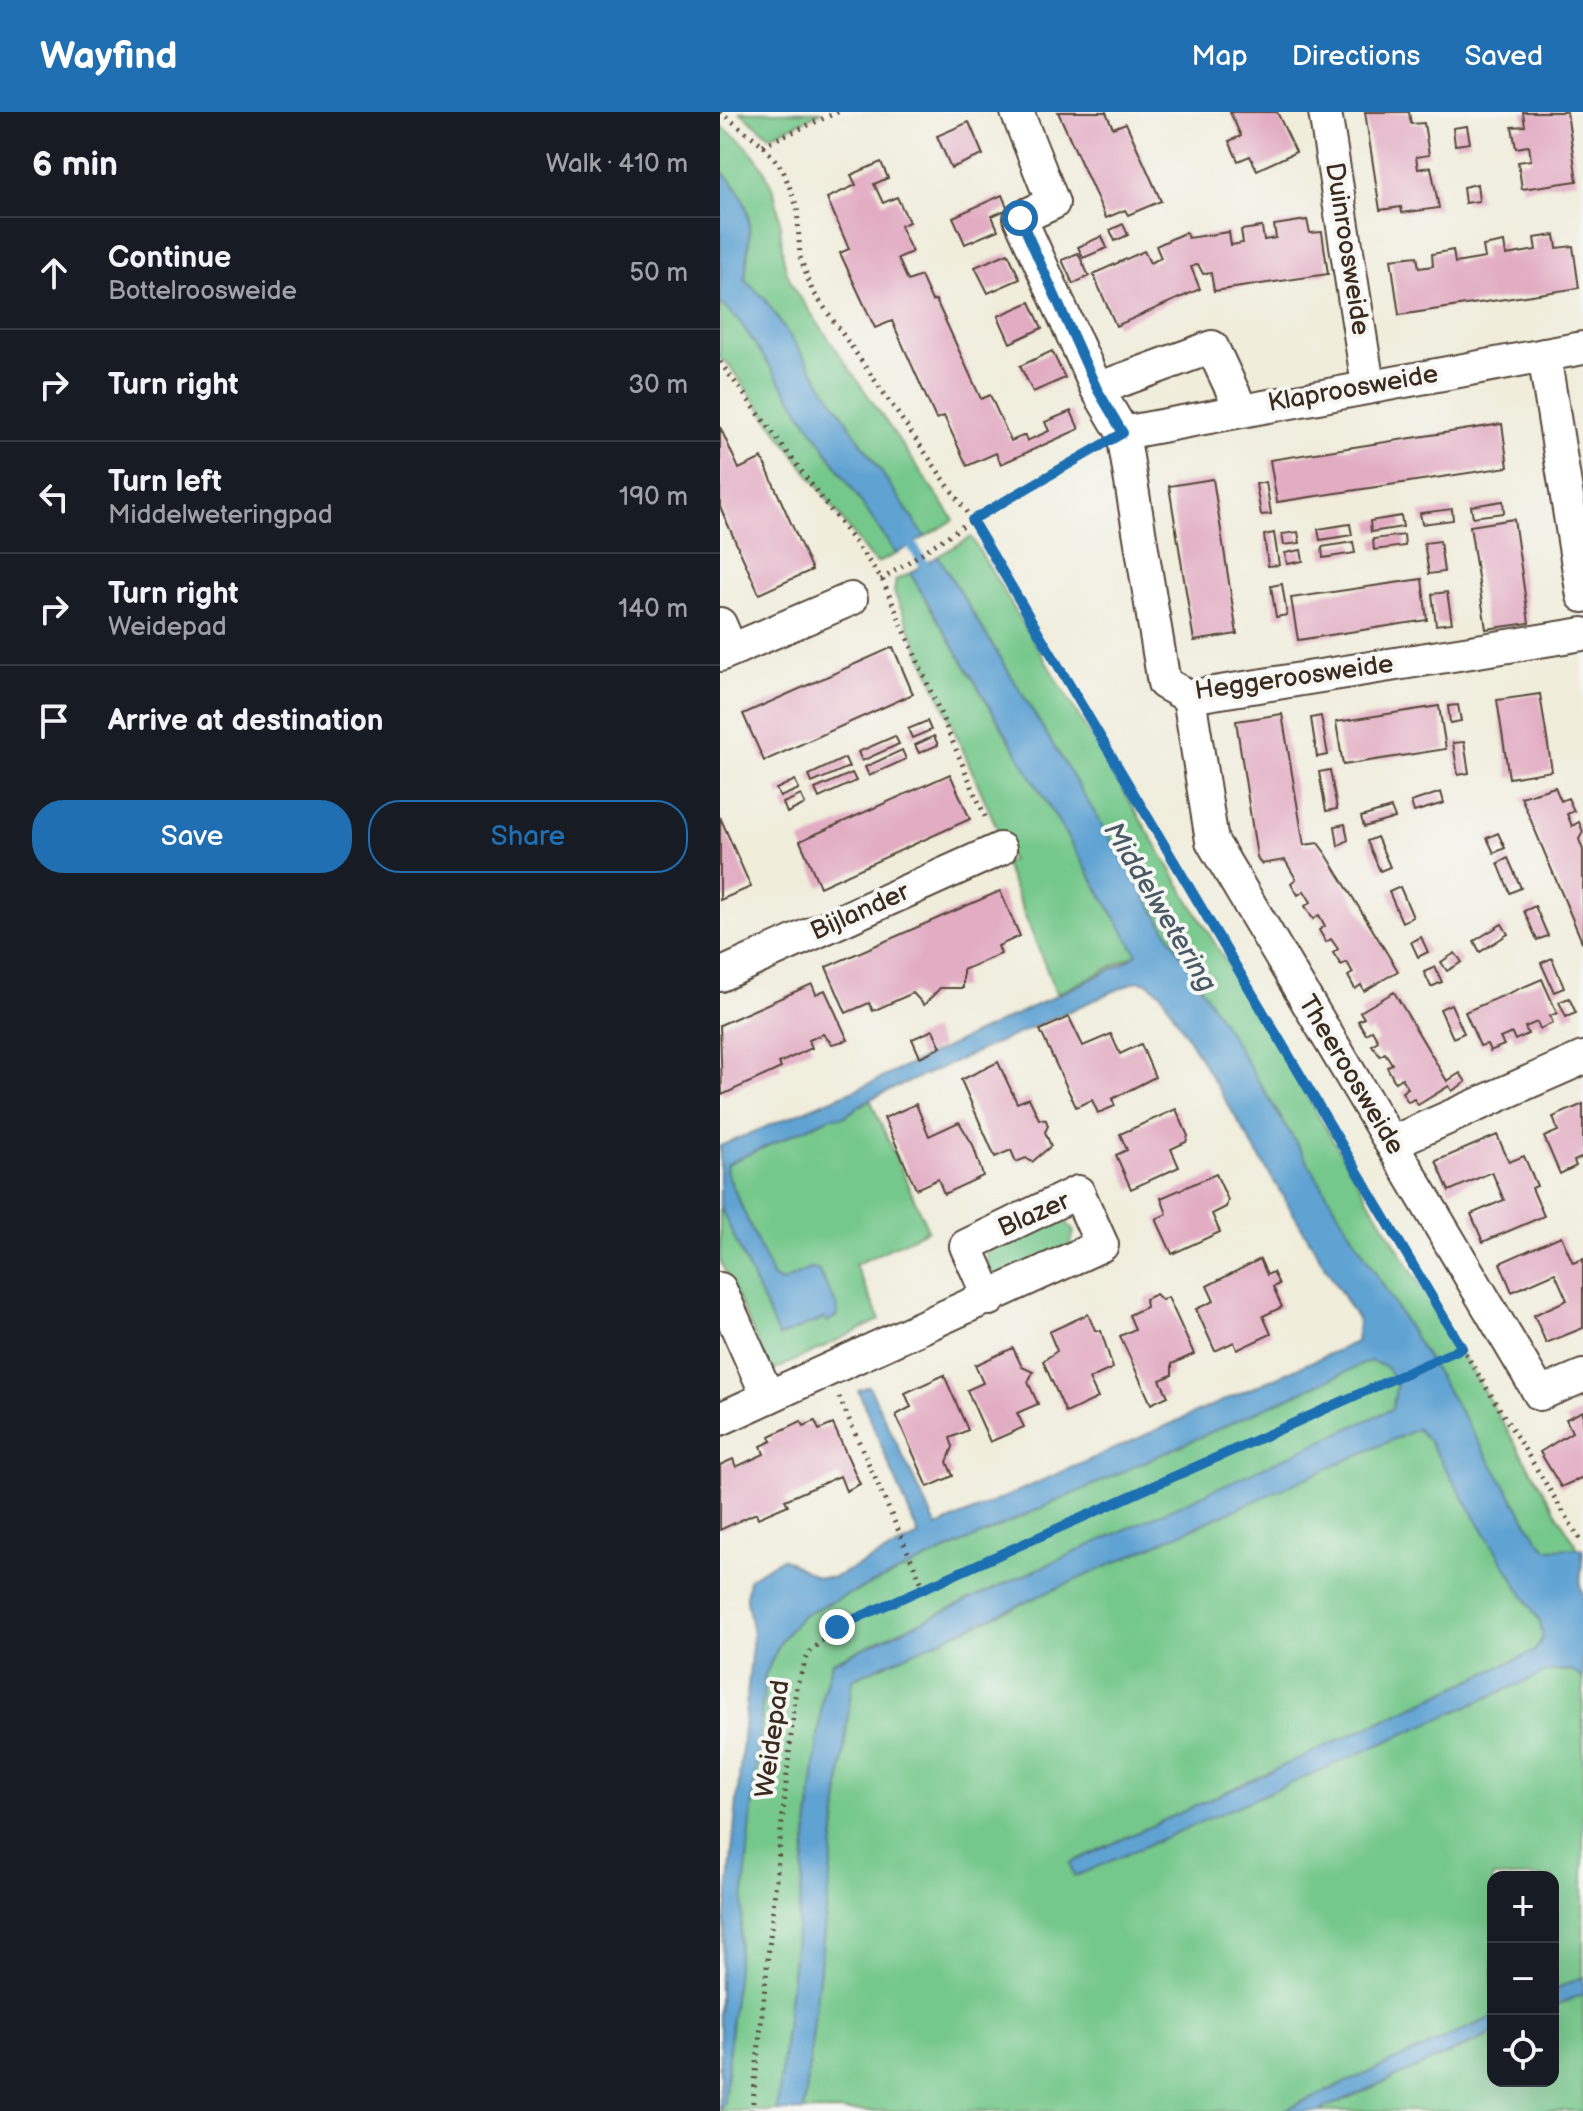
<!DOCTYPE html>
<html lang="en">
<head>
<meta charset="utf-8">
<style>
  :root { --surface:#171b24; --page:#242831; --text:#f1f3f6; --muted:#9ea1a6; --line:#363941; --accent:#1f6fb2 }
  body { margin:0; font-family:"Balsamiq Sans",sans-serif; background:var(--page); color:var(--text) }
  .controls { position:absolute; right:24px; bottom:24px; display:grid; overflow:hidden; border-radius:16px; box-shadow:0 8px 32px #0002 }
  .controls button { width:72px; height:72px; display:grid; place-items:center; padding:0; border:0; border-bottom:2px solid var(--line); background:var(--surface); color:var(--text); font:40px sans-serif }
  .stop { position:absolute; width:24px; height:24px; margin:-18px; border:6px solid #1f6fb2; border-radius:50%; background:#fff }
  .stop.end { background:#1f6fb2; border-color:#fff; box-shadow:0 2px 8px #0008 }
  .list { margin:0; padding:0; list-style:none }
  h2 { display:flex; justify-content:space-between; align-items:center; height:104px; margin:0; padding:0 32px; font-size:34px }
  h2 small { font-size:26px; font-weight:400; color:var(--muted) }
  .list li { display:grid; grid-template-columns:52px 1fr auto; gap:24px; align-items:center; box-sizing:border-box; height:112px; padding:0 32px; border-top:2px solid var(--line) }
  .list b { display:block; font-size:30px; white-space:nowrap }
  .list p { margin:0; font-size:26px; white-space:nowrap; color:var(--muted) }
  .list em { font-size:26px; font-style:normal; color:var(--muted) }
  .actions { display:flex; gap:16px; padding:24px 32px }
  .actions a { flex:1; padding:18px 0; border:2px solid var(--accent); border-radius:32px; text-align:center; font-size:28px; color:var(--accent) }
  .actions .main { background:var(--accent); color:#fff }
  .icon { flex:none; width:44px; height:44px; fill:none; stroke:currentColor; stroke-width:2; stroke-linecap:round; stroke-linejoin:round }
  .map { position:relative; flex:none; width:863px; height:1999px; overflow:hidden }
  header { display:flex; align-items:center; gap:48px; box-sizing:border-box; height:112px; padding:0 40px; background:var(--accent); color:#fff }
  header strong { font-size:38px }
  nav { display:flex; gap:44px; margin-inline-start:auto; font-size:28px }
  main { display:flex }
  aside { flex:1; background:var(--surface) }
  .map>svg:first-child { display:block }
  .green { fill:#74c88b; stroke:#587954; stroke-width:2 }
  .water { fill:#5ea3d3; stroke:#4c6678; stroke-width:2 }
  .lines { fill:none; stroke-linecap:round; stroke-linejoin:round }
  .stream { stroke:#5ea3d3; stroke-width:10 }
  .building { fill:#e2acc2 }
  .street-casing { stroke:#56473a; stroke-width:36 }
  .path { stroke:#56473a; stroke-width:5; stroke-dasharray:2 6; stroke-linecap:butt }
  .street { stroke:#fff; stroke-width:32 }
  .route { stroke:#1f6fb2; stroke-width:10 }
  .labels { text-anchor:middle; dominant-baseline:central; stroke-width:8; stroke-linejoin:round; paint-order:stroke }
  .street-label { font-size:26px; fill:#3b2a1e; stroke:#f6f6f2 }
  .water-label { font-size:28px; font-style:italic; fill:#495a66; stroke:#f6f6f2 }
</style>
</head>
<body>
<header>
<strong>Wayfind</strong>
<nav><a>Map</a><a>Directions</a><a>Saved</a></nav>
</header>
<main>
<aside>
<h2>6 min<small>Walk · 410 m</small></h2>
<ul class="list">
<li><svg class="icon" aria-label="ahead" viewBox="0 0 24 24"><path d="M12 20V5M6 11l6-6 6 6"/></svg><div><b>Continue</b><p>Bottelroosweide</p></div><em>50 m</em></li>
<li><svg class="icon" aria-label="right" viewBox="0 0 24 24"><path d="M7 20v-9h11M14 6l5 5-5 5"/></svg><div><b>Turn right</b></div><em>30 m</em></li>
<li><svg class="icon" aria-label="left" viewBox="0 0 24 24"><path d="M17 20v-9H6M10 6l-5 5 5 5"/></svg><div><b>Turn left</b><p>Middelweteringpad</p></div><em>190 m</em></li>
<li><svg class="icon" aria-label="right" viewBox="0 0 24 24"><path d="M7 20v-9h11M14 6l5 5-5 5"/></svg><div><b>Turn right</b><p>Weidepad</p></div><em>140 m</em></li>
<li><svg class="icon" aria-label="arrive" viewBox="0 0 24 24"><path d="M6 21V4h12l-3 4 3 4H6"/></svg><div><b>Arrive at destination</b></div></li>
</ul>
<div class="actions"><a class="main">Save</a><a>Share</a></div>
</aside>
<div class="map">
<svg width="863" height="1999" viewBox="0 0 863 1999">
  <rect width="100%" height="100%" fill="#f6f6f2"/>
  <filter id="ink" filterUnits="userSpaceOnUse"><feTurbulence type="fractalNoise" baseFrequency=".0125" numOctaves="2"/><feDisplacementMap in="SourceGraphic" scale="16" xChannelSelector="R" yChannelSelector="G"/><feConvolveMatrix kernelMatrix="1 2 1 2 8 2 1 2 1" color-interpolation-filters="sRGB"/></filter>
  <filter id="wash" filterUnits="userSpaceOnUse"><feTurbulence type="fractalNoise" baseFrequency=".006" numOctaves="4" result="noise"/><feDisplacementMap in="SourceGraphic" scale="32" xChannelSelector="R" yChannelSelector="G"/><feGaussianBlur stdDeviation="1.8" result="paint"/><feColorMatrix in="noise" values="0 0 0 0 0 0 0 0 0 0 0 0 0 0 0 0 0 1.4 0 .05"/><feComposite in="paint" operator="in"/></filter>
  <g filter="url(#wash)">
    <rect width="100%" height="100%" fill="#f0eddb"/>
    <g class="green">
      <path d="M20,0H102L50,24Z"/>
      <path d="M0,14C36,34 56,70 60,111C62,137 62,155 75,178L234,408L205,425L44,186L25,167C30,120 39,93 0,58Z"/>
      <path d="M0,191L18,207L176,442L157,451L149,444L10,255L0,246Z"/>
      <path d="M251,425L859,1438L827,1437L817,1426L218,444Z"/>
      <path d="M190,461L417,842L345,878L336,881L284,751L291,748L174,480L176,468Z"/>
      <path d="M150,987L208,1118L135,1153L160,1208L51,1260L0,1148V1094L59,1225L115,1201L98,1158L89,1157L62,1170L53,1167L6,1059L7,1052L111,1005H124Z"/>
      <path d="M337,1108L345,1109L354,1120L349,1135L275,1168L267,1163L266,1139Z"/>
      <path d="M650,1249L666,1255L678,1273L673,1297L112,1550L103,1581L57,1999H1L45,1563L62,1527L82,1503Z"/>
      <path d="M697,1317L708,1328L820,1510L823,1525L815,1539L350,1751L354,1764L829,1559L852,1558L863,1567V1865L833,1878V1765H773V1905L562,1999H84L132,1567Z"/>
      <path d="M863,1882V1999H598L773,1922V1969H833V1895Z"/>
    </g>
    <g class="water">
      <path d="M0,58C39,93 29,120 25,168L44,186L205,425L176,442L18,207L0,191Z"/>
      <path d="M218,444L817,1426L827,1437L863,1436L860,1474L863,1483V1567L852,1558L829,1559L354,1765L350,1751L815,1539L823,1525L820,1510L708,1328L697,1317L132,1567L84,1999H57L103,1581L112,1550L672,1297L677,1273L666,1255L650,1249L82,1503L62,1527L45,1563L4,1991L0,1999V1864L33,1522L26,1484L29,1467L62,1446L96,1465L113,1466L199,1424L138,1278L149,1274L217,1415L636,1230L638,1209L441,881L428,871L417,869L150,987L123,1005H111L7,1052L6,1059L53,1166L62,1170L89,1157L98,1158L118,1195L117,1204L107,1210L105,1206L59,1225L0,1094V1034L151,971L403,852L417,842L190,461Z"/>
      <path d="M863,1865V1882L833,1895V1878Z"/>
      <path d="M773,1905V1922L598,1999H562Z"/>
    </g>
    <g class="lines">
      <path class="stream" d="M186,423L211,464"/>
    </g>
    <g id="blocks">
      <g class="building">
        <path d="M338,0H386L393,16L406,11L441,89L408,103L405,98L386,106Z"/>
        <path d="M510,0H557L576,40L537,58L530,44L518,49L509,29L521,24Z"/>
        <path d="M645,0H689L691,12L704,11L709,43L696,45L698,57L711,55L719,96L682,101L681,95L660,98Z"/>
        <path d="M803,0H847L857,69L802,77L798,50L811,48L809,34L796,36L792,15L805,14Z"/>
        <path d="M249,10L263,43L231,56L217,24Z"/>
        <path d="M747,14L750,31L735,33L733,16Z"/>
        <path d="M161,50L168,66L154,72L163,91L177,85L189,110L180,114L192,140L178,146L188,169L201,164L212,189L216,188L261,287L270,283L291,329L305,323L307,329L329,319L325,310L351,299L359,317L281,352L276,341L247,354L224,304L216,307L172,209L155,216L120,141L129,137L107,86L136,73L131,63Z"/>
        <path d="M757,72L759,89L745,91L743,75Z"/>
        <path d="M282,83L288,97L272,104L278,118L245,132L233,105Z"/>
        <path d="M587,108L590,121L602,120L608,162L494,179L491,161L483,162L478,152L471,155L480,177L396,214L373,162L424,139L430,151L441,146L436,134L466,120L468,126L509,120L511,133L523,131L521,118L542,115L544,128L556,126L554,113Z"/>
        <path d="M403,112L408,123L395,129L390,118Z"/>
        <path d="M835,123L837,136L853,134L859,176L679,203L671,147L697,144L699,156L713,154L712,142L733,138L735,151L765,146L763,134L784,130L786,143L816,138L814,126Z"/>
        <path d="M382,124L387,136L363,146L358,135Z"/>
        <path d="M288,141L300,167L268,181L255,155Z"/>
        <path d="M358,141L369,164L353,172L342,148Z"/>
        <path d="M310,190L322,216L290,231L278,204Z"/>
        <path d="M332,239L345,266L313,280L300,254Z"/>
        <path d="M782,312L788,355L557,390L550,348Z"/>
        <path d="M0,315L19,357L42,346L92,458L39,482L0,395Z"/>
        <path d="M493,367L517,522L474,529L449,374Z"/>
        <path d="M546,370L551,402L541,403L536,372Z"/>
        <path d="M783,389L784,401L753,405L751,394Z"/>
        <path d="M732,397L733,408L702,412L700,401Z"/>
        <path d="M681,404L683,415L651,420L650,409Z"/>
        <path d="M794,407L809,511L766,517L750,414Z"/>
        <path d="M630,412L632,423L600,428L598,417Z"/>
        <path d="M578,420L580,431L564,433L562,422Z"/>
        <path d="M554,421L559,453L548,454L544,423Z"/>
        <path d="M684,423L685,434L654,438L653,427Z"/>
        <path d="M720,429L724,460L709,462L704,431Z"/>
        <path d="M633,430L635,441L603,446L602,435Z"/>
        <path d="M581,438L583,449L567,452L565,441Z"/>
        <path d="M702,467L707,508L578,528L571,486Z"/>
        <path d="M562,472L567,503L556,505L551,474Z"/>
        <path d="M727,480L732,511L716,513L712,482Z"/>
        <path d="M173,535L193,582L44,649L23,602Z"/>
        <path d="M820,582L832,659L789,666L777,588Z"/>
        <path d="M738,593L741,609L730,611L728,594Z"/>
        <path d="M719,594L726,637L623,653L616,610Z"/>
        <path d="M562,602L584,733L598,731L606,742L678,859L644,879L641,873L635,877L628,864L633,861L627,850L621,853L613,841L618,837L611,827L606,830L599,818L605,814L599,803L593,807L585,794L591,790L584,779L578,783L571,771L576,767L565,748L541,752L537,745L516,609Z"/>
        <path d="M601,604L608,643L597,645L591,606Z"/>
        <path d="M207,609L211,618L192,626L188,617Z"/>
        <path d="M175,624L179,632L142,649L138,640Z"/>
        <path d="M214,624L218,633L199,641L195,633Z"/>
        <path d="M744,630L749,661L738,663L733,631Z"/>
        <path d="M182,638L186,647L149,664L145,655Z"/>
        <path d="M125,646L129,655L92,671L89,663Z"/>
        <path d="M610,658L617,697L606,699L599,660Z"/>
        <path d="M132,661L136,669L99,686L95,677Z"/>
        <path d="M230,662L250,707L100,775L80,729Z"/>
        <path d="M75,668L79,677L60,685L56,677Z"/>
        <path d="M835,675L841,689L848,686L854,699L847,702L852,714L859,710L863,720L859,727L863,738V832L801,685Z"/>
        <path d="M721,680L724,691L694,700L691,690Z"/>
        <path d="M81,683L85,692L67,701L63,691Z"/>
        <path d="M671,696L675,706L644,715L641,705Z"/>
        <path d="M0,705L31,775L0,788Z"/>
        <path d="M625,712L628,728L618,734L615,714Z"/>
        <path d="M778,721L785,736L774,741L767,726Z"/>
        <path d="M657,725L670,755L660,759L647,729Z"/>
        <path d="M788,746L801,776L790,781L778,751Z"/>
        <path d="M680,775L693,805L682,810L669,780Z"/>
        <path d="M280,779L300,824L278,834L281,842L243,858V876H220L204,893L193,881L153,899L149,891L126,901L106,855Z"/>
        <path d="M815,794L828,824L817,828L804,799Z"/>
        <path d="M782,812L788,822L760,840L754,829Z"/>
        <path d="M701,825L708,840L698,845L691,830Z"/>
        <path d="M735,841L742,850L727,859L721,850Z"/>
        <path d="M832,846L844,876L834,880L821,851Z"/>
        <path d="M715,855L722,870L711,875L704,860Z"/>
        <path d="M822,867L837,901L830,904L833,911L820,917L817,910L805,915L808,922L795,928L792,921L780,926L784,933L770,939L767,932L760,934L745,900Z"/>
        <path d="M92,872L96,882L105,878L128,928L112,932L103,922L89,928L92,936L59,951L61,956L2,983L0,913Z"/>
        <path d="M674,880L727,969L740,961L746,970L732,979L729,974L698,993L694,987L688,990L682,980L688,976L683,969L682,966L675,970L667,955L672,952L669,947L665,941L660,944L652,933L658,929L655,923L652,918L646,922L638,909L644,906L640,900Z"/>
        <path d="M849,886L856,901L846,905L839,890Z"/>
        <path d="M731,892L744,921L733,926L720,897Z"/>
        <path d="M349,905L363,934L391,922L400,942L421,932L435,965L392,987L395,994L378,1001L372,988L356,995L320,918Z"/>
        <path d="M213,918L221,935L200,945L192,927Z"/>
        <path d="M278,950L297,991L309,986L319,1007L326,1008L328,1014L325,1020L331,1034L312,1050L306,1046L296,1050L291,1038L275,1045L241,968Z"/>
        <path d="M196,992L209,1024L239,1010L253,1033L263,1064L224,1082L218,1067L196,1077L164,1006Z"/>
        <path d="M863,992V1045L854,1049L856,1054L840,1062L824,1025L838,1019L833,1005Z"/>
        <path d="M456,997L468,1024L466,1030L451,1037L459,1055L411,1077L396,1043L407,1038L400,1022Z"/>
        <path d="M777,1023L789,1050L804,1044L817,1074L812,1076L824,1104L763,1130L751,1102L784,1088L772,1060L729,1079L716,1049Z"/>
        <path d="M496,1062L508,1088L506,1095L492,1102L500,1120L452,1142L436,1107L447,1102L441,1086Z"/>
        <path d="M841,1124L853,1151L863,1147V1216L826,1231L814,1203L847,1188L835,1161L792,1180L780,1151Z"/>
        <path d="M540,1147L547,1163L553,1160L559,1172L553,1175L562,1195L543,1204L551,1222L517,1238L514,1230L495,1239L476,1197L494,1189L487,1174Z"/>
        <path d="M436,1182L442,1188L448,1185L474,1242L452,1252V1263L440,1268L448,1284L431,1292L400,1224L415,1217L409,1203L426,1195L425,1187Z"/>
        <path d="M368,1202L375,1218L381,1219L393,1256L369,1267L378,1286L346,1301L323,1249L337,1239L329,1220Z"/>
        <path d="M293,1236L302,1255L313,1260L308,1270L318,1292L297,1301L304,1315L270,1330L247,1278L263,1271L255,1253Z"/>
        <path d="M224,1263L248,1318L230,1326L233,1335L227,1350L233,1364L208,1375L176,1303L191,1295L185,1281Z"/>
        <path d="M863,1299V1365L841,1375L820,1340L852,1320L846,1307Z"/>
        <path d="M81,1309L84,1314L95,1309L99,1318L113,1312L140,1372L126,1379L120,1364L65,1388L68,1393L38,1406L36,1401L0,1418V1353L13,1347L16,1355L44,1342L41,1334L52,1329L50,1324Z"/>
      </g>
    </g>
  </g>
  <g filter="url(#ink)">
    <use href="#blocks" fill-opacity="0" stroke="#56473a" stroke-width="2"/>
    <g class="lines">
      <defs>
        <g id="street">
          <path d="M297,0L333,91L300,106L377,277L403,321L444,571L469,585L863,522"/>
          <path d="M605,0L648,273"/>
          <path d="M824,243L863,484"/>
          <path d="M377,277L492,235L521,297"/>
          <path d="M403,321L863,236"/>
          <path d="M0,512L11,538"/>
          <path d="M0,543L131,487"/>
          <path d="M469,585L492,729L820,1282L863,1264"/>
          <path d="M0,863L280,737"/>
          <path d="M671,1031L863,946"/>
          <path d="M0,1177L48,1285"/>
          <path d="M0,1307L382,1133L358,1080L246,1134L270,1187"/>
        </g>
      </defs>
      <use href="#street" class="street-casing"/>
      <g class="path">
        <path d="M0,0L43,33L63,58L77,95L80,145L92,178L252,408L742,1236"/>
        <path d="M43,33L118,0"/>
        <path d="M0,250L162,467L267,709"/>
        <path d="M161,468L252,408L375,337"/>
        <path d="M119,1285L203,1474"/>
        <path d="M32,1999L76,1575L89,1540L117,1515L742,1236L863,1432"/>
      </g>
      <use href="#street" class="street"/>
    </g>
  </g>
  <g class="lines" filter="url(#ink)">
    <path class="route" d="M117,1515L742,1236L252,408L403,321L377,277L300,106"/>
  </g>
  <g class="labels">
    <g class="street-label">
      <text transform="translate(627 137) rotate(81)">Duinroosweide</text>
      <text transform="translate(633 277) rotate(-10)">Klaproosweide</text>
      <text transform="translate(574 566) rotate(-8)">Heggeroosweide</text>
      <text transform="translate(140 800) rotate(-24)">Bijlander</text>
      <text transform="translate(631 963) rotate(59)">Theeroosweide</text>
      <text transform="translate(314 1103) rotate(-24)">Blazer</text>
      <text transform="translate(53 1627) rotate(-82)">Weidepad</text>
    </g>
    <g class="water-label">
      <text transform="translate(440 795) rotate(59)">Middelwetering</text>
    </g>
  </g>
</svg>
<div class="controls">
<button>+</button>
<button>−</button>
<button><svg class="icon" aria-label="locate" viewBox="0 0 24 24"><circle cx="12" cy="12" r="6"/><path d="M12 2v4M12 18v4M2 12h4M18 12h4"/></svg></button>
</div>
<div class="stop" style="left:300px;top:106px"></div>
<div class="stop end" style="left:117px;top:1515px"></div>
</div>
</main>
</body>
</html>
